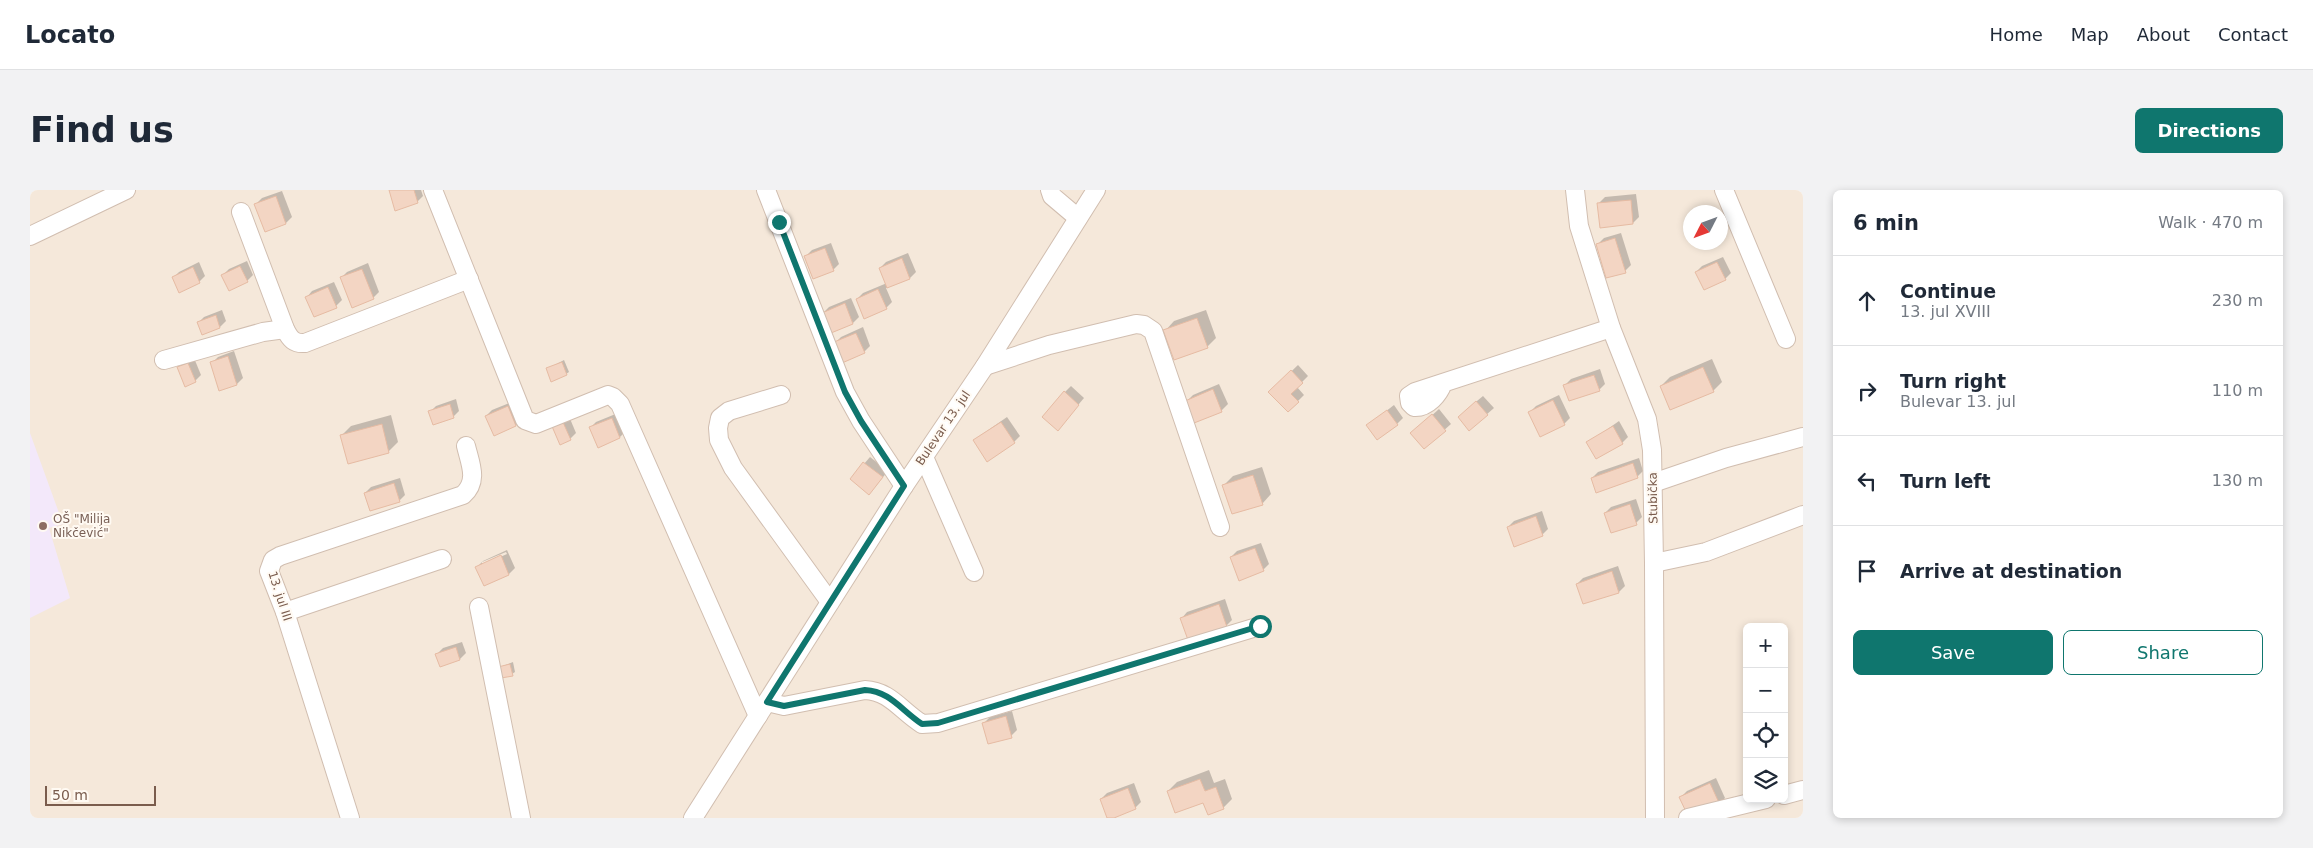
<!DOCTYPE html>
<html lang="en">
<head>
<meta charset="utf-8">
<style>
  :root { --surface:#fff; --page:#f2f2f3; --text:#1f2937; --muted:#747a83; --line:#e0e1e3; --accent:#0f766e }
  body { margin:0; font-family:"DejaVu Sans",sans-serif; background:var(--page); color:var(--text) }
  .controls { position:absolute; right:15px; bottom:15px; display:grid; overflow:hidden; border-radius:8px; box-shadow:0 2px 8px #0003 }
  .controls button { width:45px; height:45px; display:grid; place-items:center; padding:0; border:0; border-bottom:1px solid var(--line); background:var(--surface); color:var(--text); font:25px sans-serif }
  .compass { position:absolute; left:1653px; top:15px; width:45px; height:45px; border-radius:50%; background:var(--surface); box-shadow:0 2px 8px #0003; rotate:228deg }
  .scale { position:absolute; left:15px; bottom:12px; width:111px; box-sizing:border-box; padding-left:5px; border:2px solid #7a5c4d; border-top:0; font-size:14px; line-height:18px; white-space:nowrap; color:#7a5c4d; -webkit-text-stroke:4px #fffaf3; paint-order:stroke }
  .stop { position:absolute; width:15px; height:15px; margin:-11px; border:4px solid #0f766e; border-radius:50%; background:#fff }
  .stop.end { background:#0f766e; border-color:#fff; box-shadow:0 1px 5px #0008 }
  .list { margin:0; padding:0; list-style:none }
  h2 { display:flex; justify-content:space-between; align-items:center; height:65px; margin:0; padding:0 20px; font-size:21px }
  h2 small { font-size:16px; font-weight:400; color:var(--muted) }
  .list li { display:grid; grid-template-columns:32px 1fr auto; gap:15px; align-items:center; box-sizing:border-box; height:90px; padding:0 20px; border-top:1px solid var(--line) }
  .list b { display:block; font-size:19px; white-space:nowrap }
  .list p { margin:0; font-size:16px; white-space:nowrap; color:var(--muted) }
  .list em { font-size:16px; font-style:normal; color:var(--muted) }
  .actions { display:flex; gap:10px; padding:15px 20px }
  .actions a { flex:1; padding:11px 0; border:1px solid var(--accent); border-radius:8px; text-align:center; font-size:18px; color:var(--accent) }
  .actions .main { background:var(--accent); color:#fff }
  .icon { flex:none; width:28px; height:28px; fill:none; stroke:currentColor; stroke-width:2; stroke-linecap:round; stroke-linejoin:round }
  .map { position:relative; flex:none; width:1773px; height:628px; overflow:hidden; border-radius:8px }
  header { display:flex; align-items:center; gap:30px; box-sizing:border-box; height:70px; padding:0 25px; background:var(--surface); border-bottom:1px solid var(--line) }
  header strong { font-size:24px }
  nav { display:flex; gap:28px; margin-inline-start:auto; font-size:18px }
  .intro { display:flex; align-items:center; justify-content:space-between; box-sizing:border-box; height:120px; padding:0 30px }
  h1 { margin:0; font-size:35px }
  .button { padding:12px 22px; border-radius:8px; background:var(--accent); color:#fff; font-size:18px; font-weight:700 }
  main { display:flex; gap:30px; padding:0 30px }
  aside { flex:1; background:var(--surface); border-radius:8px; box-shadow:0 2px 8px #0003 }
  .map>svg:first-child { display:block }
  .residential { fill:#f5e8da; fill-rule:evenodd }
  .education { fill:#f3e8fa }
  .shadow { fill:#0003; fill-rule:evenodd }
  .building { fill:#f3d5c3; stroke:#e6bba3 }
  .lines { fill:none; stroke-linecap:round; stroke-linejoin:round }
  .minor-casing { stroke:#d1beb0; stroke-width:20 }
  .minor { stroke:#fff; stroke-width:18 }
  .route { stroke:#0f766e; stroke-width:6 }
  .education-dot { fill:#8d6e63; stroke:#fffaf3; stroke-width:2 }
  .labels { text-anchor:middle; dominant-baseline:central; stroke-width:4; stroke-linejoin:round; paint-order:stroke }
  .street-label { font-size:12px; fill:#7a5c4d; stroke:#fffaf3 }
  .education-label { font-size:12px; fill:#785e54; stroke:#fffaf3; text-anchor:start }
</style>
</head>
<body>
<header>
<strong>Locato</strong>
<nav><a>Home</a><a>Map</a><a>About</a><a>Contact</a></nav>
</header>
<div class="intro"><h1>Find us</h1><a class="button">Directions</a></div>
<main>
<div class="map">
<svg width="1773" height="628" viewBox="0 0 1773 628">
  <rect width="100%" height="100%" fill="#fdf6ec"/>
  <path class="residential" d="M0,0H1773V628H0ZM1660,22H1690V52H1660ZM1717,437H1754V609H1717Z"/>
  <path class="education" d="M0,243L33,334L19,338L40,408L0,428Z"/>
  <g class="shadow">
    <path d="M360,0H391L393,6L387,12Z"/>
    <path d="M252,1L262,27L256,33L236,40L226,14L232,8Z"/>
    <path d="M1606,4L1609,27L1603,33L1569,13L1575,7Z"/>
    <path d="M1591,43L1601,75L1595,81L1568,54L1574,48Z"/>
    <path d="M801,53L809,74L803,80L776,66L782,60Z"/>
    <path d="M878,63L886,82L880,88L856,98L862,112L856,118L827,109L833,103L857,93L850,78L856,72Z"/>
    <path d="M1693,67L1701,83L1695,89L1666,82L1672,76Z"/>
    <path d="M217,71L223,85L217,91L193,85L199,79Z"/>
    <path d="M169,72L175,86L169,92L143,88L149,82Z"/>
    <path d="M338,73L349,102L343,108L311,88L317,82Z"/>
    <path d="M304,92L312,110L306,116L277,107L282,101Z"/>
    <path d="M821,108L829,127L823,133L793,123L799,117Z"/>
    <path d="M192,120L196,131L190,137L173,143L168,133L174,127Z"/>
    <path d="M1176,120L1186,148L1177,157L1135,141L1144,131Z"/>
    <path d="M833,137L840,156L834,162L805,153L811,147Z"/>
    <path d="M204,161L213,188L207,194L182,173L188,167Z"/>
    <path d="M164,168L171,185L165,191L148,178L154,172Z"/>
    <path d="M1682,169L1692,192L1683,201L1631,196L1640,187Z"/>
    <path d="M534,170L539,182L536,184L517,179Z"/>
    <path d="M1268,175L1278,186L1267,197L1274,205L1258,221L1240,202Z"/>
    <path d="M1570,179L1575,194L1569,200L1535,195L1541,189Z"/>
    <path d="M1189,194L1198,214L1192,220L1165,231L1157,211L1163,205Z"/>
    <path d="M1041,196L1054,208L1033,233L1035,202Z"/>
    <path d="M1529,205L1540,228L1534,234L1500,222L1506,216Z"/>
    <path d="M1453,206L1464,218L1440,239L1435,221Z"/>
    <path d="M426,209L429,221L423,227L400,222L406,216Z"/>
    <path d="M484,211L492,229L486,235L456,226L462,220Z"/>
    <path d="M1364,215L1373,228L1367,234L1338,235Z"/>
    <path d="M1409,219L1421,234L1394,258L1388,238Z"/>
    <path d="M588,223L596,241L590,247L568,256L560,238L566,232Z"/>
    <path d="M538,224L546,243L540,249L522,234Z"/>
    <path d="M361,225L368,252L359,261L319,272L312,245L321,236Z"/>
    <path d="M977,227L990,246L984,252L944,250Z"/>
    <path d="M1589,231L1598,247L1592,253H1558Z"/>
    <path d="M840,267L858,281L845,297L821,289Z"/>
    <path d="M1609,268L1613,281L1607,287L1562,288L1568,282Z"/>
    <path d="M1232,277L1241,304L1232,314L1194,295L1203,286Z"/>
    <path d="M370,288L375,305L369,311L335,303L341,297Z"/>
    <path d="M1606,309L1612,327L1606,333L1575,323L1581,317Z"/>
    <path d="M1512,321L1518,339L1512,345L1478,337L1484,331Z"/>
    <path d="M1231,353L1239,374L1233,380L1201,367L1207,361Z"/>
    <path d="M477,360L485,378L479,384L455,395L447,377L453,371ZM476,362L477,364L452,375V372Z"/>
    <path d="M1588,376L1595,396L1589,402L1547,394L1553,388Z"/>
    <path d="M1195,409L1202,430L1196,436L1159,449L1152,428L1157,422Z"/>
    <path d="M432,452L436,463L430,469L407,464L413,458Z"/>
    <path d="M483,472L485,482L482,484L470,477Z"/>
    <path d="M982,521L987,540L981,546L954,533L960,527Z"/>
    <path d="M1179,580L1184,593L1195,589L1202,609L1193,618L1138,601L1147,592Z"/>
    <path d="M1686,588L1695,608L1689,614L1651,607L1657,601Z"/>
    <path d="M1104,593L1111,612L1105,618L1079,628L1071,609L1077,603Z"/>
  </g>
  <g class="building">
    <path d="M359,0H384L388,13L365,21Z"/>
    <path d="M246,6L256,34L235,42L224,14Z"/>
    <path d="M1601,10L1603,34L1570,38L1567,13Z"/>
    <path d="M1585,48L1596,83L1576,88L1566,54Z"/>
    <path d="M795,58L804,81L783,89L774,66Z"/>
    <path d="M872,68L880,89L857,98L849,78Z"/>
    <path d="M1687,72L1696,90L1674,100L1665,82Z"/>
    <path d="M210,76L218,92L199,101L191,85Z"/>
    <path d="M163,77L170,93L149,103L142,87Z"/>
    <path d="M332,79L344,109L322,118L310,87Z"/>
    <path d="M298,97L307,118L284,127L275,107Z"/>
    <path d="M848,99L857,119L834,129L826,109Z"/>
    <path d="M815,113L823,134L801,143L792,123Z"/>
    <path d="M186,125L190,138L172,145L167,132Z"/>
    <path d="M1167,128L1178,158L1144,170L1133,140Z"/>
    <path d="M826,143L835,163L812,173L804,152Z"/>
    <path d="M198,166L207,195L189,201L180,172Z"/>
    <path d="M532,172L537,185L521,192L516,178Z"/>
    <path d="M158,173L166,192L155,197L147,177Z"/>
    <path d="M1673,177L1684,202L1640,220L1630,196Z"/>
    <path d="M1261,180L1273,193L1261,204L1269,212L1258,222L1238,202Z"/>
    <path d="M1564,185L1570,201L1539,211L1533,195Z"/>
    <path d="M1183,199L1192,222L1164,233L1155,211Z"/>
    <path d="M1034,201L1049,215L1028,241L1012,227Z"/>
    <path d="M1523,210L1535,235L1510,247L1498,222Z"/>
    <path d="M1446,211L1458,225L1439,241L1428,227Z"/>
    <path d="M420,214L424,228L403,235L398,221Z"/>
    <path d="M478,216L486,236L464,246L455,226Z"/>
    <path d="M1357,220L1368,235L1347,250L1336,235Z"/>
    <path d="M1402,224L1416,241L1394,259L1380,243Z"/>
    <path d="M582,228L590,248L568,258L559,237Z"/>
    <path d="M532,230L541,250L530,255L521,234Z"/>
    <path d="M971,232L985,253L957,272L943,250Z"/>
    <path d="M352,234L359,263L318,274L310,245Z"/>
    <path d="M1583,236L1593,254L1566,269L1556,252Z"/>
    <path d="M833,272L853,287L839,305L820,289Z"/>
    <path d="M1603,273L1608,288L1566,303L1561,288Z"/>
    <path d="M1223,285L1233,315L1202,324L1192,295Z"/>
    <path d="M364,293L370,312L340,321L334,303Z"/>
    <path d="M1600,314L1607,335L1581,343L1574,323Z"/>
    <path d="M1506,326L1513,346L1484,357L1477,337Z"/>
    <path d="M1225,358L1234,381L1209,391L1200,367Z"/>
    <path d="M471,365L479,385L454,396L445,377Z"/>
    <path d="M1582,381L1589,403L1553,414L1546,394Z"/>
    <path d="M1189,414L1197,437L1158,450L1150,428Z"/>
    <path d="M426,457L430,470L410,477L405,464Z"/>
    <path d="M480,474L483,486L471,488L468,477Z"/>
    <path d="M976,526L982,548L958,554L952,533Z"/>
    <path d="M1170,589L1175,601L1186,597L1194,619L1178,625L1173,613L1145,623L1137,601Z"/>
    <path d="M1680,593L1690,615L1659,628L1649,607Z"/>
    <path d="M1098,598L1106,619L1084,628H1077L1070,609Z"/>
  </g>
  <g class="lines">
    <defs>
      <g id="minor">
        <path d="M403,0L495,230L506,234L578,205L583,207L590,214L728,526"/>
        <path d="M736,0L815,202L831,231L874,296"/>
        <path d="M1020,0L1022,6L1048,28"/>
        <path d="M1545,0L1549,36L1581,138L1617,229L1622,260L1624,373L1625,628"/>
        <path d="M1694,0L1756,149"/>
        <path d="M211,22L255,139C260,149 264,154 275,153L439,89"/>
        <path d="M0,46L96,0"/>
        <path d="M134,170L233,142L255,139"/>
        <path d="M955,176L1019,155L1106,134L1114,135L1123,141L1190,337"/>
        <path d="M1413,193C1409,204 1398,218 1384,217L1380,213L1379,206L1385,202L1581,138"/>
        <path d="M751,205L699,221L690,228L688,238L689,250L703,278L800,412"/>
        <path d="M894,267L944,382"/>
        <path d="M1623,293L1696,268L1773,247"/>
        <path d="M1624,373L1676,362L1773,325"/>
        <path d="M449,417L491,628"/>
        <path d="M255,422L412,369"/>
        <path d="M737,512L754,516L835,500C860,501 871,521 892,534L908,533L1230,436"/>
        <path d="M1754,605L1773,600"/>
        <path d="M320,628L255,422L239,381L243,370L250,366L433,305C449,291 440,273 436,256"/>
        <path d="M663,628L874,296L955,176L1066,0"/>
        <path d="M1658,628L1736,609"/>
      </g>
    </defs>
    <use href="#minor" class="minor-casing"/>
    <use href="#minor" class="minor"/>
  </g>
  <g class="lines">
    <path class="route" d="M749,32L815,202L831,231L874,296L737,512L754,516L835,500C860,501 872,521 892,534L908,533L1230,436"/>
  </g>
  <circle class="education-dot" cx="13" cy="336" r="5"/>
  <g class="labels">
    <g class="street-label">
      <text transform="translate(913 238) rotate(-56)">Bulevar 13. jul</text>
      <text transform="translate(1623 308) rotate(-91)">Stubička</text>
      <text transform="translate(250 406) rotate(72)">13. jul III</text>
    </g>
    <g class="education-label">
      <text x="23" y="329">OŠ "Milija<tspan x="23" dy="14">Nikčević"</tspan></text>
    </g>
  </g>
</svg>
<div class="controls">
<button>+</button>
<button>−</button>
<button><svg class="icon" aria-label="locate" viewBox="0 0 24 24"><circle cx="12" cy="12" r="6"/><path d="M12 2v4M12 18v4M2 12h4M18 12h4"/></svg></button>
<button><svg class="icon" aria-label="layers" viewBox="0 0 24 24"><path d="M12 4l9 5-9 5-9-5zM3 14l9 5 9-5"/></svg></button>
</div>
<svg class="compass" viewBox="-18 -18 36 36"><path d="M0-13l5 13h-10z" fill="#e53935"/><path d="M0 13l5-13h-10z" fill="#747a83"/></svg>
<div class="scale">50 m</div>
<div class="stop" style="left:1230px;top:436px"></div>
<div class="stop end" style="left:749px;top:32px"></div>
</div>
<aside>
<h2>6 min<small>Walk · 470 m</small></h2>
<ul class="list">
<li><svg class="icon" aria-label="ahead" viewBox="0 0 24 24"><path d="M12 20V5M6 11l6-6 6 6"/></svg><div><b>Continue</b><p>13. jul XVIII</p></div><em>230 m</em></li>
<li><svg class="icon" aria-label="right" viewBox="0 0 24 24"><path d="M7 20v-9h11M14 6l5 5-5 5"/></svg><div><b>Turn right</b><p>Bulevar 13. jul</p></div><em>110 m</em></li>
<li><svg class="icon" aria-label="left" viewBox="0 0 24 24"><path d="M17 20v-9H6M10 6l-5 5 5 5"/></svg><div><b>Turn left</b></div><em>130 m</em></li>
<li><svg class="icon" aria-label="arrive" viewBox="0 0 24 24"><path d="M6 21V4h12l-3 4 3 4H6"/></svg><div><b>Arrive at destination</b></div></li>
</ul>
<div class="actions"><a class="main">Save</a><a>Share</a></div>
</aside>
</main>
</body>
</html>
